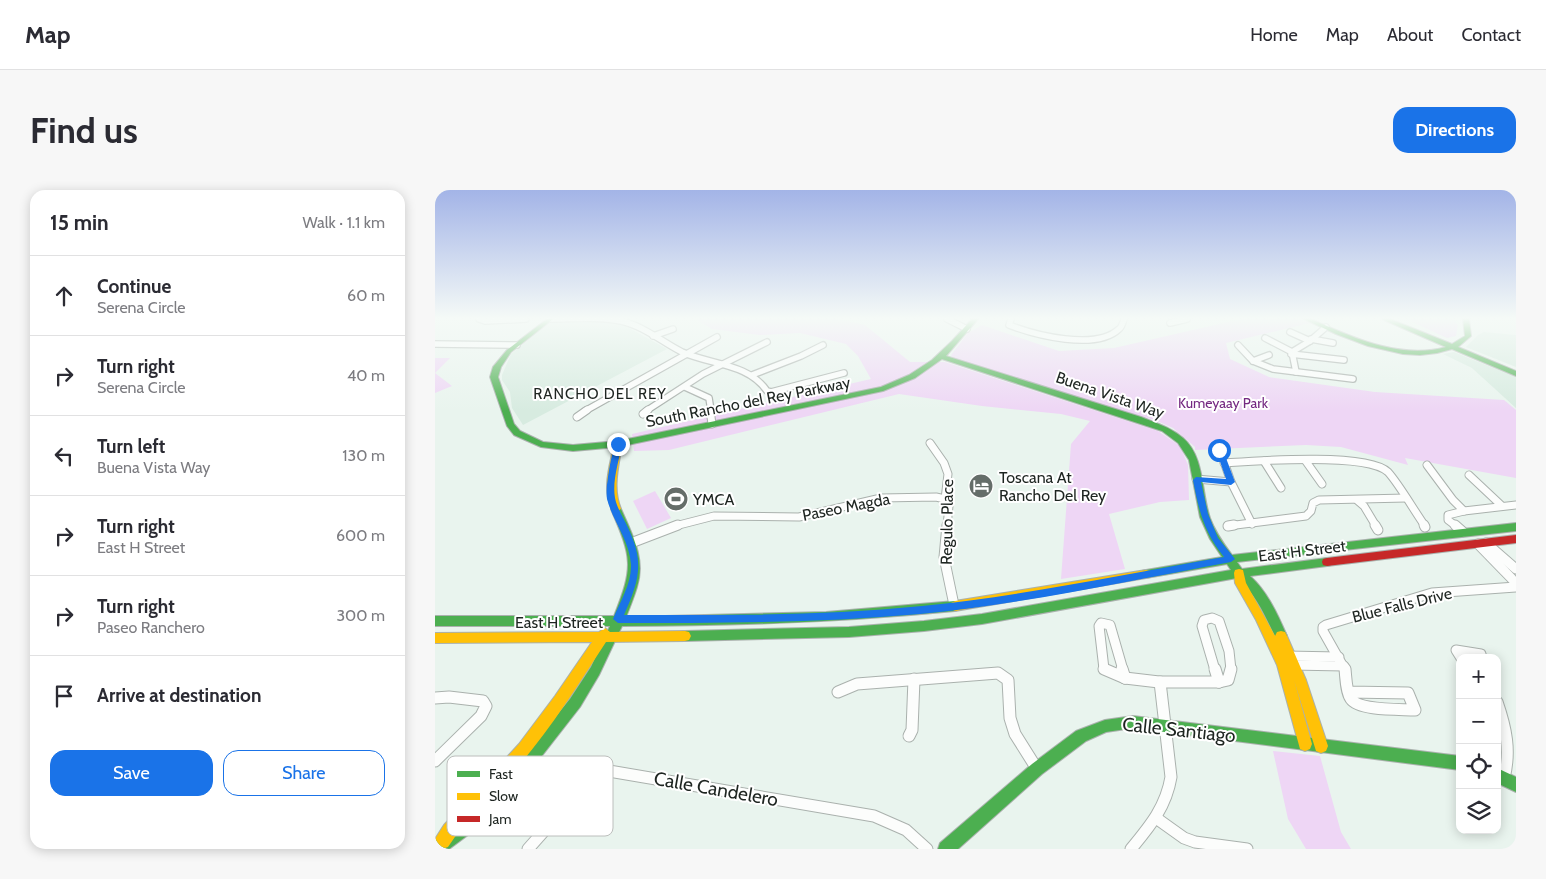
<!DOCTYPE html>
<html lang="en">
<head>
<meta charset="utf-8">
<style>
  :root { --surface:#fff; --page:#f7f7f7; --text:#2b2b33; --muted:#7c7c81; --line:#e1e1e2; --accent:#1a73e8 }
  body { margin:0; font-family:Cabin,sans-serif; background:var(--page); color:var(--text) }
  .controls { position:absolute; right:15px; bottom:15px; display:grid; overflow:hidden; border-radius:10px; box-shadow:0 2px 12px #0003 }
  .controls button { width:45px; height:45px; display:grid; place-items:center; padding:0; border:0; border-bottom:1px solid var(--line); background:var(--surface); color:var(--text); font:25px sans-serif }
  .stop { position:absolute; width:15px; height:15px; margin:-11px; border:4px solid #1a73e8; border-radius:50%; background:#fff }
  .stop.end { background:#1a73e8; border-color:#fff; box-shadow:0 1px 5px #0008 }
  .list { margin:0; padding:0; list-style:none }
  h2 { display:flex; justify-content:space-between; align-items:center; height:65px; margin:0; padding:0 20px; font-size:21px }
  h2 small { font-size:16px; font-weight:400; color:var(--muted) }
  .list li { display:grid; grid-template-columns:32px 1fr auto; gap:15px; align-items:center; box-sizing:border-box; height:80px; padding:0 20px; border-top:1px solid var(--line) }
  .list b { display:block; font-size:19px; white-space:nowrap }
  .list p { margin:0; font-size:16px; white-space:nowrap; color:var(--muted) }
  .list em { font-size:16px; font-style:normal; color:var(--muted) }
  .actions { display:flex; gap:10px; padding:15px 20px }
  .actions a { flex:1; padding:11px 0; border:1px solid var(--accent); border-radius:15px; text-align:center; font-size:18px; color:var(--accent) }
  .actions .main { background:var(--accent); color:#fff }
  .icon { flex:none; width:28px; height:28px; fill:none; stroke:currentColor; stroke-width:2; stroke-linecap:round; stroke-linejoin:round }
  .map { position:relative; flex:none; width:1081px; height:659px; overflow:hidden; border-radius:15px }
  header { display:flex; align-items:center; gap:30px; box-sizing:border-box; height:70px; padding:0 25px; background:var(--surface); border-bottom:1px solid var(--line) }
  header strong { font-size:24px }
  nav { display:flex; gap:28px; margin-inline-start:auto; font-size:18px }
  .intro { display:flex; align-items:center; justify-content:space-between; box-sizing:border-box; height:120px; padding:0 30px }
  h1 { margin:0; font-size:35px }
  .button { padding:12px 22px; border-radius:15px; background:var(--accent); color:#fff; font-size:18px; font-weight:700 }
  main { display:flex; gap:30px; padding:0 30px }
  aside { flex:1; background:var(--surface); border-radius:15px; box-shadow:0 2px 12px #0003 }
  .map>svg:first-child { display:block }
  .built { fill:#d7ebe0 }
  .green { fill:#eed6f5 }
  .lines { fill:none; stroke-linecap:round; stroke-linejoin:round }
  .street-far3-casing { stroke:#aab1ad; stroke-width:8 }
  .street-far2-casing { stroke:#aab1ad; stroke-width:9 }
  .street-far1-casing { stroke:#aab1ad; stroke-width:11 }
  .street-casing { stroke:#aab1ad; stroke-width:13 }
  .fast-casing { stroke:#aab1ad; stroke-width:2 }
  .slow-casing { stroke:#aab1ad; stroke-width:2 }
  .jam-casing { stroke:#aab1ad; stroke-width:2 }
  .street-far3 { stroke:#fcfdfc; stroke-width:5.5 }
  .street-far2 { stroke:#fcfdfc; stroke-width:7 }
  .street-far1 { stroke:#fcfdfc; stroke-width:9 }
  .street { stroke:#fcfdfc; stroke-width:11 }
  .fast { fill:#4caf50; fill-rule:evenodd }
  .slow { fill:#ffc107; fill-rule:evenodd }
  .jam { fill:#c62828; fill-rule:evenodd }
  .route { fill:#1a73e8 }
  .labels { text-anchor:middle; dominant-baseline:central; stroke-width:4; stroke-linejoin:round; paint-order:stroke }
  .far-park-label { font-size:14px; fill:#742881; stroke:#fff }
  .far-neighbourhood-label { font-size:15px; letter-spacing:1px; fill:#1e2521; stroke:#fff }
  .street-label { font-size:16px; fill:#1e2521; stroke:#fff }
  .poi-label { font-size:16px; fill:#1e2521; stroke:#fff; text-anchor:start }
  .near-street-label { font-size:19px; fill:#1e2521; stroke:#fff }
  .key { fill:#fff; stroke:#bcbebc; stroke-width:1 }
  .key-label { font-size:14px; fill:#1e2521 }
</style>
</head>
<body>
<header>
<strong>Map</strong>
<nav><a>Home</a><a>Map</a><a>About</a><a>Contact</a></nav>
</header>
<div class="intro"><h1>Find us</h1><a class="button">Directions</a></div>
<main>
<aside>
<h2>15 min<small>Walk · 1.1 km</small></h2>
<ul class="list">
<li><svg class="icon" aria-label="ahead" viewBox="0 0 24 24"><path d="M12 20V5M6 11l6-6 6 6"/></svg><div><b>Continue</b><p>Serena Circle</p></div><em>60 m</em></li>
<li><svg class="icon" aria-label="right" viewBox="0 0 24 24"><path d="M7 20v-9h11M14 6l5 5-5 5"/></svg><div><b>Turn right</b><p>Serena Circle</p></div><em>40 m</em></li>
<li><svg class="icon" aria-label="left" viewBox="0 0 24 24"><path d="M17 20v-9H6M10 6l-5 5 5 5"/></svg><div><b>Turn left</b><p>Buena Vista Way</p></div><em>130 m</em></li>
<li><svg class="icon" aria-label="right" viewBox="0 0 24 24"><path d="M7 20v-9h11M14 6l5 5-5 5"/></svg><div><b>Turn right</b><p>East H Street</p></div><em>600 m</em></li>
<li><svg class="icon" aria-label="right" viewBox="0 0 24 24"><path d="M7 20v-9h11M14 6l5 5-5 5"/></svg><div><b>Turn right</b><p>Paseo Ranchero</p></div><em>300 m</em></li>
<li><svg class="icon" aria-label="arrive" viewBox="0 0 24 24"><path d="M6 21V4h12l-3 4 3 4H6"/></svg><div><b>Arrive at destination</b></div></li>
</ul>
<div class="actions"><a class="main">Save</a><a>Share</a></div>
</aside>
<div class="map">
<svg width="1081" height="659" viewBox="0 0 1081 659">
  <rect width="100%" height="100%" fill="#e9f4ee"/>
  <g class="built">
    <path d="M120,131L185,133L232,159L88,235L77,218L75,202L67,190V185L76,164L114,133Z"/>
    <path d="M1049,142L1081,145V177L1031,157L1043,145Z"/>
    <path d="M1019,162L1081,187V218L1037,178L1008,164Z"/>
  </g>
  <g class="green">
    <path d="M260,129H403L430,135L475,172H510L723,241L745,256L753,275L754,310L725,312L674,324L690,379L626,389L636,254L655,231L626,224L547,216L464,204L234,260L199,261L197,244L436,189L423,166L411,154L365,143L325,145L277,139Z"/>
    <path d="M806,129H866L875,133L791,153L795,169L834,187L940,202L1069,210L1081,220V288L970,268L973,275L906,257L871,255L760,260V257L738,238L722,231L518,168L516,165L533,143L547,135L624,161L679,158Z"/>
    <path d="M971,129H1018L1023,135L1021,146L1012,148Z"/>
    <path d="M0,168H15L0,183L17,196L0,203Z"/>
    <path d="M220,301L236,328L212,339L198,311Z"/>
    <path d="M838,561L885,566L906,642L916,659H871L853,629Z"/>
  </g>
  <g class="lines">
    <defs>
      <g id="street-far3">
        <path d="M44,129L50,131L91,129"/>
        <path d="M114,129C138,129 163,126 186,131C209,136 227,152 247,162C276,175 313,173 332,201L336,202L409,183"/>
        <path d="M512,129L532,139"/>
        <path d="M576,129L574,135C600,145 661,161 684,139C687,137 688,132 689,129"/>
        <path d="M735,133L752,129"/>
        <path d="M855,142L875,151"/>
        <path d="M218,146L238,139"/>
        <path d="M830,148L857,162"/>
        <path d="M876,149L898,153"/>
        <path d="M0,154L82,155"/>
        <path d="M803,155L818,171L838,179L918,189"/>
        <path d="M856,164L909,170"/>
        <path d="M818,171L834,165"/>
        <path d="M861,182L857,162L875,151L891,137"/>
        <path d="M317,185L366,166L388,155"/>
        <path d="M250,197L274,208L276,221"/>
        <path d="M150,221L282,147"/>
        <path d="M211,221L268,184L332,152"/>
      </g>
      <g id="street-far2">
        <path d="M275,220L277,234"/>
        <path d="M208,224L213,220"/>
        <path d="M142,227L152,220"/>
        <path d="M495,253L509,273L513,284L510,309L514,316L512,336"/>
        <path d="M785,260L796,292L817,334"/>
        <path d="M870,270L887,294"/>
        <path d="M829,271L846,298"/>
        <path d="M789,273C820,271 932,262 953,282C964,294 980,322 990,336"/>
        <path d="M992,275L1018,310L1029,321"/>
        <path d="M1034,285L1067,316"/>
        <path d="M761,289L796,292"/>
        <path d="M922,310L929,316L941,336"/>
        <path d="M240,336L279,326L364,327L446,308L501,307L510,309"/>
        <path d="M793,336L871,326L876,321L878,313L884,310L971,308"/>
        <path d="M1021,336L1013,330V325L1029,321L1081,315"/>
      </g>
      <g id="street-far1">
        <path d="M512,335L509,367L519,415"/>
        <path d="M940,335L943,340"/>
        <path d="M989,335L990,337"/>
        <path d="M1020,335L1028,342"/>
        <path d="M793,336L799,335"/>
        <path d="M196,353L243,335"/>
        <path d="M1051,353L1081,379"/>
        <path d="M1043,354L1081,393"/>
        <path d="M851,466L904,467"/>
        <path d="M1026,468L1021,460L1046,464L1047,468"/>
        <path d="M856,475L909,476"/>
        <path d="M671,480L669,479L664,436L666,433L675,435L688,480"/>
        <path d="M780,480L767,436L769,430L777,428L784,431L794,461L796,480"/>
        <path d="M910,480L888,441V437L891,435L997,403L1081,397"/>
      </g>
      <g id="street">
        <path d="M669,479L690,488"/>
        <path d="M687,479L690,488"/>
        <path d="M780,479L784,492"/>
        <path d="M910,479C911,488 911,502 916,509C924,521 966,519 980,520L973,503L914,502"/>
        <path d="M690,488L724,492H784"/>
        <path d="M784,492L793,490L796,479"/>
        <path d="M403,502L422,494L563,483L573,490L575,528L580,544L602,579"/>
        <path d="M0,508L14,507L48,511L51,516L46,526L0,571"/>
        <path d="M1062,512C1071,538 1076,561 1069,588"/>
        <path d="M474,546L477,540L479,489"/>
        <path d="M721,628L749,648L760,652L812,659"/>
        <path d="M93,659L156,588L174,581L439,626L471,640L492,659"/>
        <path d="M696,659C715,636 731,617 736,587L725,492"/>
      </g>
      <g id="fast">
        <path d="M112,129H118L76,162L66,177L63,187L79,234L85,241L108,252L138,255L183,251L446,197L474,185L497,170L517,151L537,129H543L511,166L706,227C721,233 735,237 748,248C770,267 766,302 775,328C780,342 788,353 797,365L1081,333V341L802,372L807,379L892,368L896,369L897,372L896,375L892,376L815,386C832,401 843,425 852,446L850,450L846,451L842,450C830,426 822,405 802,388L547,434L489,441L414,447L250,451L246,450L244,446L246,442L250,441L414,437L489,431L547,424L796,380L792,374L711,388L707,387L706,384L707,381L711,380L787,367L775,349L765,327L754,270L743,253L727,241L507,169L480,188L448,201L183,257L138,261L106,257L79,245L72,236L55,187L58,177L72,160Z"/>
        <path d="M869,129H876C917,147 965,170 1011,157L949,130L948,129H955L1017,154L1030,146L1028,129H1034L1036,146L1023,157L1081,181V186L1017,159L1002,163L985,165L968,164L933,156L901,144Z"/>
        <path d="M181,316L186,319C197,344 211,369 202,397C199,407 195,417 191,427L391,422L520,411L524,413L526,416L524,419L520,421C409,432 299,436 187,436L164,485L145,517L88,590L37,642L14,659H0V650L27,632L78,580L135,509L156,477L175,436H0V426H179C199,376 197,368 176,319Z"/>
        <path d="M698,526L1025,566V580L698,538L671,542L651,551L607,584L523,659H503L505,653L597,574L641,541L670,530Z"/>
        <path d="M1062,578L1081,587V602L1062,593Z"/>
      </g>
      <g id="slow">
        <path d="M183,251L187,254C184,276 177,297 186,319L181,322L178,321C166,300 175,276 179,254Z"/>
        <path d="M804,379L808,380L811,393L840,446L842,442L846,441L850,442L852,446L871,490L893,556L891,561L886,563L881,561L859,490L877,554L875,559L870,561L865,559L842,475L821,430L800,393L799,383L800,380Z"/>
        <path d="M711,380L715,381L716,384L715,387L711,388L520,421L516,419L514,416L516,413L520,411Z"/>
        <path d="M170,438L175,442L250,441L254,442L256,446L254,450L250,451L171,452C143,495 115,540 81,579C58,606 32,628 13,657L7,659L1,657L0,649L9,635L84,554L120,506L157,452L0,453V443L164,442Z"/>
      </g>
      <path id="jam" d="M1081,345V353L892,376L888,375L887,372L888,369L892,368Z"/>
    </defs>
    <use href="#street-far3" class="street-far3-casing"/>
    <use href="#street-far2" class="street-far2-casing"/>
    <use href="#street-far1" class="street-far1-casing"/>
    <use href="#street" class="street-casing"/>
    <use href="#fast" class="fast-casing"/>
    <use href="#slow" class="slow-casing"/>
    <use href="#jam" class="jam-casing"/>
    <use href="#street-far3" class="street-far3"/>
    <use href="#street-far2" class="street-far2"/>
    <use href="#street-far1" class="street-far1"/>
    <use href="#street" class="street"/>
    <use href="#fast" class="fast"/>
    <use href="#slow" class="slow"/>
    <use href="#jam" class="jam"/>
  </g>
  <linearGradient id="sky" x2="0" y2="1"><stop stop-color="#a3b4e7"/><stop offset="0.58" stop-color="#f5faf7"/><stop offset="1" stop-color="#f5faf7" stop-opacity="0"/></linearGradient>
  <rect width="1081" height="221" fill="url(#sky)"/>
  <path class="route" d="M181,252L187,254C184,271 177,291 180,308C182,319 190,330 194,340C210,374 203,393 189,425C289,425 388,426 487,416C588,406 689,384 789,367C769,342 764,321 758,290L761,287L791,289L781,260L784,257L788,260L800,292L796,295L766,292L773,324L783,348L800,369L796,372C693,391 589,414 485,424C385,433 284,433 183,433L178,429C185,412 197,393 196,374C194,349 178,332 172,309C170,298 176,264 181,252Z"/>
  <defs>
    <symbol id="hotel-disc" viewBox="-11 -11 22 22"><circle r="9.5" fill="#656d69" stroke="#fff"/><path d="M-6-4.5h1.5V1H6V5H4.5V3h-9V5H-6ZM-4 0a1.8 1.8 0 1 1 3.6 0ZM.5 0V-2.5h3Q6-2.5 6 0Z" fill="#fff"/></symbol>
    <symbol id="stadium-disc" viewBox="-11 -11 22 22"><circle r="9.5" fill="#656d69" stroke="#fff"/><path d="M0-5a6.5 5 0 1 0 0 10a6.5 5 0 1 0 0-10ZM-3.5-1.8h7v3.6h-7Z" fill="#fff"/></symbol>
  </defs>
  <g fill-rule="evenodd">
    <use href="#hotel-disc" x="532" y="282" width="28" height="28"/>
    <use href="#stadium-disc" x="227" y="295" width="28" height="28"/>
  </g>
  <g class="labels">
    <g class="far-park-label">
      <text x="788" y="213">Kumeyaay Park</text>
    </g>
    <g class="far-neighbourhood-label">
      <text x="165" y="204">RANCHO DEL REY</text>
    </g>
    <g class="street-label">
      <text transform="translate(675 205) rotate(19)">Buena Vista Way</text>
      <text transform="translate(313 212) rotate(-11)">South Rancho del Rey Parkway</text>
      <text transform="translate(411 317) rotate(-11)">Paseo Magda</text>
      <text transform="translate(512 332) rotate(-89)">Regulo Place</text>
      <text transform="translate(867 361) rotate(-7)">East H Street</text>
      <text transform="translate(967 415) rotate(-14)">Blue Falls Drive</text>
      <text x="124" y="432">East H Street</text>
    </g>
    <g class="poi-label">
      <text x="564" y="287">Toscana At<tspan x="564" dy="18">Rancho Del Rey</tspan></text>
      <text x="258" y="309">YMCA</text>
    </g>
    <g class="near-street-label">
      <text transform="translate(744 540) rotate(6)">Calle Santiago</text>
      <text transform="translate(281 599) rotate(10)">Calle Candelero</text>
    </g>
  </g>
  <rect x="12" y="566" width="166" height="80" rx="8" class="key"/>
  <rect x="22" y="581" width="23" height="6" fill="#4caf50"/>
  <rect x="22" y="603" width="23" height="7" fill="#ffc107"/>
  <rect x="22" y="626" width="23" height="6" fill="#c62828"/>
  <g class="key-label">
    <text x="54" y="589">Fast</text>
    <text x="54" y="611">Slow</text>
    <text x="54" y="634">Jam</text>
  </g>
</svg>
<div class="controls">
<button>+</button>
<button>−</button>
<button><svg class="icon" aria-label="locate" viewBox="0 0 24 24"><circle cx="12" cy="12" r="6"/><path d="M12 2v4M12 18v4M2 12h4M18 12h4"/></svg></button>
<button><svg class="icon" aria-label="layers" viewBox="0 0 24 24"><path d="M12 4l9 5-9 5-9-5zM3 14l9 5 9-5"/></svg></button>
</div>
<div class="stop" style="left:784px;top:260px"></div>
<div class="stop end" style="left:183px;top:254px"></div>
</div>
</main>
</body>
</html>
